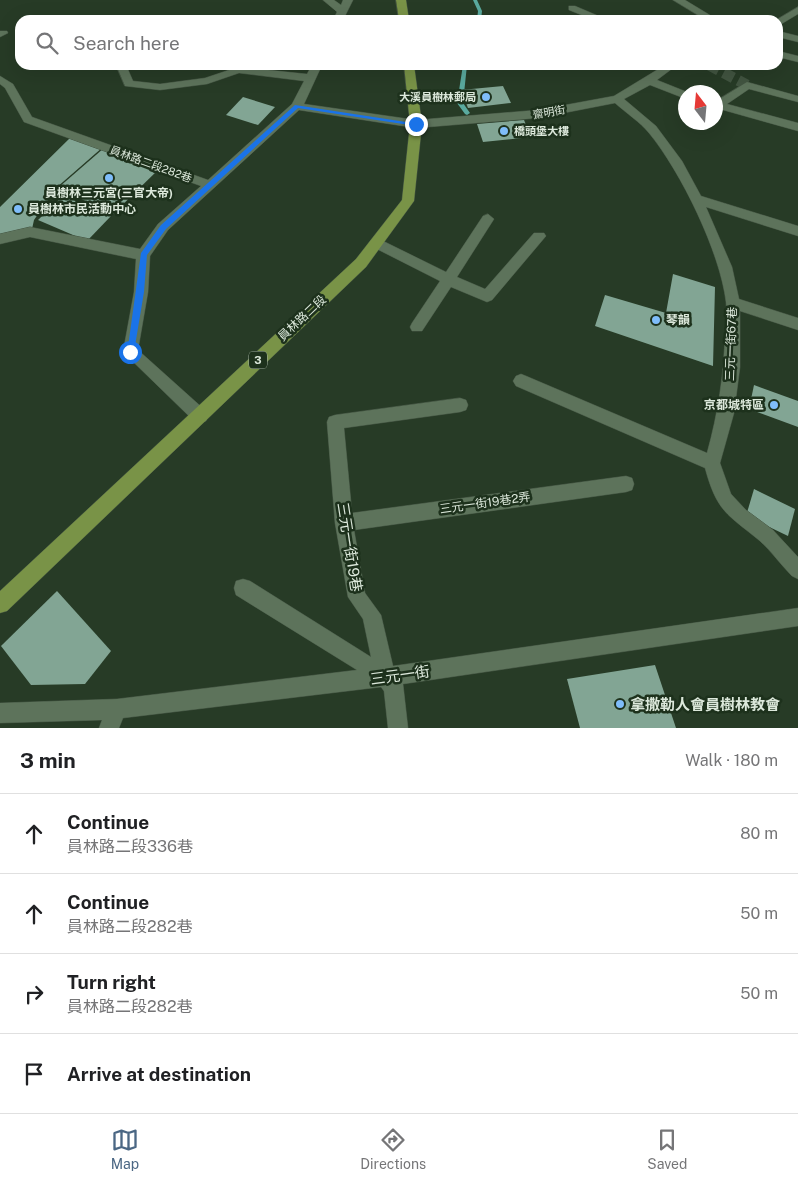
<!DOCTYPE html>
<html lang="en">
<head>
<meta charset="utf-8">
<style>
  :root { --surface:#fff; --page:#f2f2f2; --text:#202124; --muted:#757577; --line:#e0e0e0; --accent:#4b6784 }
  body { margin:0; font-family:"Public Sans","Noto Sans TC",sans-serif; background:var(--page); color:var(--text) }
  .compass { position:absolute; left:678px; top:85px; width:45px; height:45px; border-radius:50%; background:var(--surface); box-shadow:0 5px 20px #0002; rotate:344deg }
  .stop { position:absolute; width:15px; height:15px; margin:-11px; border:4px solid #1a73e8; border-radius:50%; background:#fff }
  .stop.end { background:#1a73e8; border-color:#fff; box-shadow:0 1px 5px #0008 }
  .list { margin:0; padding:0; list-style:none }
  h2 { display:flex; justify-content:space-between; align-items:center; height:65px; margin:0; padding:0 20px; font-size:21px }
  h2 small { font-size:16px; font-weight:400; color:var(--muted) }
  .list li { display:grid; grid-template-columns:32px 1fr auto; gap:15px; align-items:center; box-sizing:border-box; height:80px; padding:0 20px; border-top:1px solid var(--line) }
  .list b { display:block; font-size:19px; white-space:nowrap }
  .list p { margin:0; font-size:16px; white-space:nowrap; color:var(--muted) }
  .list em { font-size:16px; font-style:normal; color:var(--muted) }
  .icon { flex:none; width:28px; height:28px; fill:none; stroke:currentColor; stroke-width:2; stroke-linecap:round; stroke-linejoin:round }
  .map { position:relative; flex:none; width:798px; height:728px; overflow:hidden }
  .search { position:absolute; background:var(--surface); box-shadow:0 5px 20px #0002; left:15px; right:15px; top:15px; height:55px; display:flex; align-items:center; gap:12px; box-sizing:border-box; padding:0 18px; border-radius:15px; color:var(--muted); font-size:19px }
  .sheet { height:385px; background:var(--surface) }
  nav { display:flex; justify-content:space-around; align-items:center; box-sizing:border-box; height:70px; border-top:1px solid var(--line); background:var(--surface); font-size:14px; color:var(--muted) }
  nav a { display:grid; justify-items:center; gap:2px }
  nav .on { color:var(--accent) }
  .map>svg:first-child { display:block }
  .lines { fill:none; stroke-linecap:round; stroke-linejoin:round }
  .stream { fill:#5aaa9f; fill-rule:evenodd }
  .building { fill:#82a594 }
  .minor-tunnel { stroke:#425541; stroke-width:11; stroke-dasharray:11 5.5; stroke-linecap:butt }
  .minor-casing { stroke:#445543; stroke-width:1 }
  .major-casing { stroke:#445543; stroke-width:1 }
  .minor { fill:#5d735b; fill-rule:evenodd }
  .major { fill:#799347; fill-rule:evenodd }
  .route { fill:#1a73e8 }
  .poi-dot { fill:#7fbdfa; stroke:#1d311c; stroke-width:2 }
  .labels { text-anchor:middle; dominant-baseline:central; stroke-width:5; stroke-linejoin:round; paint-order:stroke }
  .far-poi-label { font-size:11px; font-weight:bold; fill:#dce8db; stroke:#1d311c; text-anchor:end }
  .far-street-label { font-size:11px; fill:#dce8db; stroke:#1d311c }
  .shield { fill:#1d311c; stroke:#a3b1a2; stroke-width:1 }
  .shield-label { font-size:11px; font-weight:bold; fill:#dce8db }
  .poi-label { font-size:12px; font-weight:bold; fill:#dce8db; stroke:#1d311c; text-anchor:start }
  .street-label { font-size:12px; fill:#dce8db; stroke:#1d311c }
  .near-street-label { font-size:15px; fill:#dce8db; stroke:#1d311c }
  .near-poi-label { font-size:15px; font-weight:bold; fill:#dce8db; stroke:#1d311c; text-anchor:start }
</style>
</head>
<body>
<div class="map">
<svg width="798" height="728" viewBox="0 0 798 728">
  <rect width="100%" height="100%" fill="#273b26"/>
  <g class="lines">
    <g class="stream">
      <path d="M473,0H477L482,11L481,20H477L478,11Z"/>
      <path d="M463,65H467L463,103L470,113L467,115L465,114L457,103Z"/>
    </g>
  </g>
  <g class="building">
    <path d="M503,86L511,103L468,108L461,90Z"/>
    <path d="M243,97L275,107L258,125L226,115Z"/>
    <path d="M524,120L531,137L483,142L477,124Z"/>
    <path d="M71,137L103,147L56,188L34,220L32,229L0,236V207Z"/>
    <path d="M104,148L160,168L113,214L58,188Z"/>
    <path d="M63,196L111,216L87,241L38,220Z"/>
    <path d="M673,274L715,287L713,366L595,326L605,295L666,313Z"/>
    <path d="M754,385L798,401V427L749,409Z"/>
    <path d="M754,489L795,509L788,536L746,516Z"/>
    <path d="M57,591L111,651L85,684L31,685L1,646Z"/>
    <path d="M655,665L676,728H580L567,679Z"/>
  </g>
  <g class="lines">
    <path class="minor-tunnel" d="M709,65L747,85"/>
    <defs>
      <g id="minor">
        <path d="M323,0H334L341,5L343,0H353L343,20H333L337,12Z"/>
        <path d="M673,0H685L718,20H706Z"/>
        <path d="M569,6H575L608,20H594L569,10Z"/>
        <path d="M798,7V14L778,26V20H776Z"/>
        <path d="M0,31H7L8,33L0,37Z"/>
        <path d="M778,31L798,36V42L778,37Z"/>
        <path d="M778,51L798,56V62L778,57Z"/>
        <path d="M116,65H126L133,81L160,84L205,78L238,67L307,74L312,65H322L304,104L416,120L538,110L614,96L665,65H677L657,80L687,92L686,99L650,85L624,99L656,126L682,161L701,196L798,226V236L706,207L732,267L739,299L798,318V330L740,311V367L734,413L720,463L731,494L746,510L773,530L798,557V579L792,576C781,565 771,551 760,541C727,514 717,512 705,468L516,386L513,381L516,376L521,374L526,376L707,453C718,413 724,374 725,333C726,323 727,312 726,302C720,252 681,172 649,133C640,122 626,113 615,103L538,118L416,128L299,110L168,230L150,256L148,292L138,350L206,411L208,416L206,421L200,423L194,421L123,352L134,292L136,259L30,237L0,244V234L30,227L140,249L158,224L201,186L24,122L5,88L0,84V76L13,84L32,117L208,180L292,104L304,81L239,73L207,84L160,90L125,86Z"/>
        <path d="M747,82L798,96V102L749,89L727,104L798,123V131L716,108V101Z"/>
        <path d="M488,214L494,219L457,277L485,289L534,233H544L546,236L492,300L487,302L451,287L422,331H412L410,327L412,323L440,281L371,246L369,243L371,240H381L446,272L483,216Z"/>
        <path d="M460,398L466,400L468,405L466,410L460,412L344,428L352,513L626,476L632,478L634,484L632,490L626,492L354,530L365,593L381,615L393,666L798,608V626L403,684L408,728H388L384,691L381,687L123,718L119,728H99L102,720L0,723V703L117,699L357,670L236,595L234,588L236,581L243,579L250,581L371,657L363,619L348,597L335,523L327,422L329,417L335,415Z"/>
      </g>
      <g id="major">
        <path d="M396,0H406L409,20H399Z"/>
        <path d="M404,65H414L422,124L414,201L366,267L7,611L0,613V591L356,259L402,200L410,124Z"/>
      </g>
    </defs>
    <use href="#minor" class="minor-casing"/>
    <use href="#major" class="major-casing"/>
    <use href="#minor" class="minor"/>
    <use href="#major" class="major"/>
  </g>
  <path class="route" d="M295,105L419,124L416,126L298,108L166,229L147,255L144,292L134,352L133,354H127L141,253L161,225Z"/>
  <g class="poi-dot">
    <circle cx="486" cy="97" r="5"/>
    <circle cx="504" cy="131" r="5"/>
    <circle cx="109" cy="178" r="5"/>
    <circle cx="18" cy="209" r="5"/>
    <circle cx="656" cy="320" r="5"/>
    <circle cx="774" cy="405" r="5"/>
    <circle cx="620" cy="704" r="5"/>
  </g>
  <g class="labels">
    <g class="far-poi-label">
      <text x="476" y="97">大溪員樹林郵局</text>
      <text x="514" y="131" text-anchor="start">橋頭堡大樓</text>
    </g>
    <g class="far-street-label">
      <text transform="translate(549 112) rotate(-10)">齋明街</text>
      <text transform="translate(151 164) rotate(20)">員林路二段282巷</text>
    </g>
    <rect class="shield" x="249" y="351.5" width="18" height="17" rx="4"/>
    <g class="shield-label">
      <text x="258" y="360">3</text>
    </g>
    <g class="poi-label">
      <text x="109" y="193" text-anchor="middle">員樹林三元宮(三官大帝)</text>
      <text x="28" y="209">員樹林市民活動中心</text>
      <text x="666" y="320">琴韻</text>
      <text x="764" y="405" text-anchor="end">京都城特區</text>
    </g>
    <g class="street-label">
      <text transform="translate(302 318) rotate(-43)">員林路二段</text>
      <text transform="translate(731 344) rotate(-88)">三元一街67巷</text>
      <text transform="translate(485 503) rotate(-8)">三元一街19巷2弄</text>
    </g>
    <g class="near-street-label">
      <text transform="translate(350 547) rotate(81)">三元一街19巷</text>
      <text transform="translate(400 675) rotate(-8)">三元一街</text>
    </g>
    <g class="near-poi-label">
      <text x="630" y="704">拿撒勒人會員樹林教會</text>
    </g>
  </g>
</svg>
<svg class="compass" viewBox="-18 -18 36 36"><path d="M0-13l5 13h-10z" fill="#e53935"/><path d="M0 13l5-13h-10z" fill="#757577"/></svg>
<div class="stop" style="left:130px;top:352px"></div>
<div class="stop end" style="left:416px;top:124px"></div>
<div class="search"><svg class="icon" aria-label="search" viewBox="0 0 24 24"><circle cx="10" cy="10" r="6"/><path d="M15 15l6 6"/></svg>Search here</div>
</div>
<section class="sheet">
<h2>3 min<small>Walk · 180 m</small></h2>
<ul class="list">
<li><svg class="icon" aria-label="ahead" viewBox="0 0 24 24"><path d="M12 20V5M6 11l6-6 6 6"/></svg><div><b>Continue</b><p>員林路二段336巷</p></div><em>80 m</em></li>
<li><svg class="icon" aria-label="ahead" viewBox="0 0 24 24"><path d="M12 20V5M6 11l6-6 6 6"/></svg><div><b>Continue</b><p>員林路二段282巷</p></div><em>50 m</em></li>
<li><svg class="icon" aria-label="right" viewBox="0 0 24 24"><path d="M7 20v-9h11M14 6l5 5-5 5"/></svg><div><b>Turn right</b><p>員林路二段282巷</p></div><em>50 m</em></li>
<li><svg class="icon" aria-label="arrive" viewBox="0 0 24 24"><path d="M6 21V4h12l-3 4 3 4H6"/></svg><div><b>Arrive at destination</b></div></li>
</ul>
</section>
<nav>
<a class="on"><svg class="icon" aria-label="map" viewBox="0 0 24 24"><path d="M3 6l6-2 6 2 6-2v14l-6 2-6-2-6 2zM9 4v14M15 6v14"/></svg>Map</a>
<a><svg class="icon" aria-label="directions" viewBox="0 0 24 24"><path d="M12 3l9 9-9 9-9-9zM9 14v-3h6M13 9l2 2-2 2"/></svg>Directions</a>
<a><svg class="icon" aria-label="saved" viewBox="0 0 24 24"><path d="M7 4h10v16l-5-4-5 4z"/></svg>Saved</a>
</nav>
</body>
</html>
